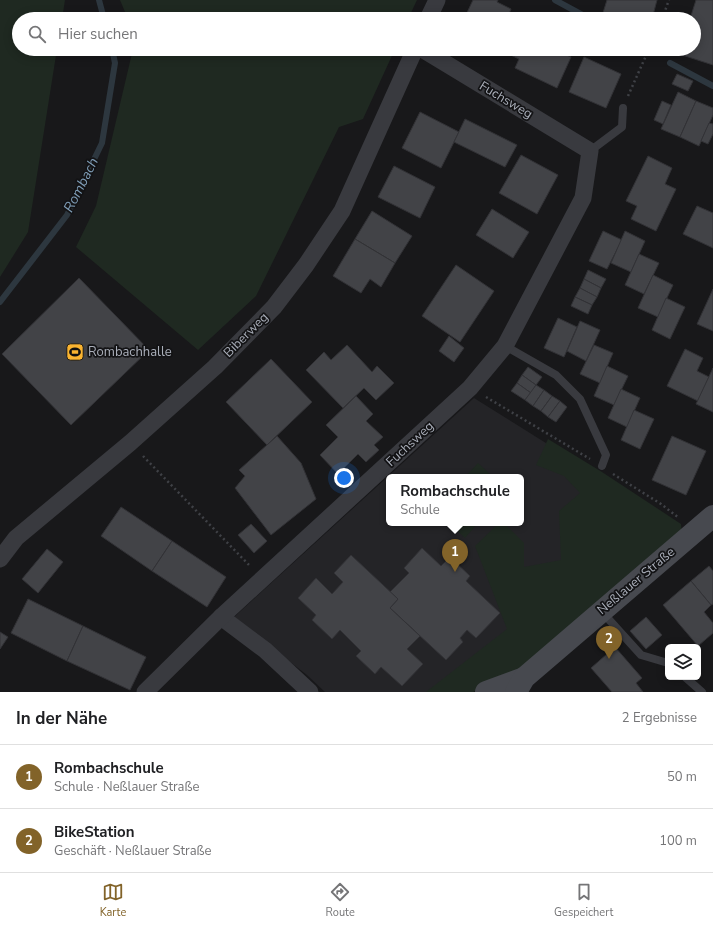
<!DOCTYPE html>
<html lang="de">
<head>
<meta charset="utf-8">
<style>
  :root { --surface:#fff; --page:#f2f2f2; --text:#202124; --muted:#757577; --line:#e0e0e0; --accent:#826329 }
  body { margin:0; font-family:"Nunito Sans",sans-serif; background:var(--page); color:var(--text) }
  .controls { position:absolute; right:12px; bottom:12px; display:grid; overflow:hidden; border-radius:6px; box-shadow:0 2px 10px #0003 }
  .controls button { width:36px; height:36px; display:grid; place-items:center; padding:0; border:0; border-bottom:1px solid var(--line); background:var(--surface); color:var(--text); font:20px sans-serif }
  .you { position:absolute; left:344px; top:478px; width:14px; height:14px; margin:-10px; border:3px solid #fff; border-radius:50%; background:#1a73e8; box-shadow:0 0 0 6px #1a73e833 }
  .badge { display:grid; place-items:center; width:26px; height:26px; border-radius:50%; background:var(--accent); color:#fff; font-size:13px; font-weight:700 }
  .pin { position:absolute; translate:-50% -33px; filter:drop-shadow(0 1px 2px #0008) }
  .pin::after { content:''; position:absolute; top:21px; width:14px; height:12px; background:inherit; clip-path:polygon(0 0,100% 0,50% 100%) }
  .popup { position:absolute; left:386px; top:474px; width:138px; height:52px; box-sizing:border-box; display:grid; place-content:center; border-radius:6px; background:var(--surface); filter:drop-shadow(0 1px 3px #0005); font-size:13px; white-space:nowrap; color:var(--muted) }
  .popup b { font-size:15px; color:var(--text) }
  .popup::after { content:''; position:absolute; left:50%; top:100%; margin-left:-8px; border:8px solid transparent; border-top-color:var(--surface) }
  .list { margin:0; padding:0; list-style:none }
  h2 { display:flex; justify-content:space-between; align-items:center; height:52px; margin:0; padding:0 16px; font-size:17px }
  h2 small { font-size:13px; font-weight:400; color:var(--muted) }
  .list li { display:grid; grid-template-columns:26px 1fr auto; gap:12px; align-items:center; box-sizing:border-box; height:64px; padding:0 16px; border-top:1px solid var(--line) }
  .list b { display:block; font-size:15px; white-space:nowrap }
  .list p { margin:0; font-size:13px; white-space:nowrap; color:var(--muted) }
  .list em { font-size:13px; font-style:normal; color:var(--muted) }
  .icon { flex:none; width:22px; height:22px; fill:none; stroke:currentColor; stroke-width:2; stroke-linecap:round; stroke-linejoin:round }
  .map { position:relative; flex:none; width:713px; height:692px; overflow:hidden }
  .search { position:absolute; background:var(--surface); box-shadow:0 2px 10px #0003; left:12px; right:12px; top:12px; height:44px; display:flex; align-items:center; gap:10px; box-sizing:border-box; padding:0 14px; border-radius:22px; color:var(--muted); font-size:15px }
  .sheet { height:180px; background:var(--surface) }
  nav { display:flex; justify-content:space-around; align-items:center; box-sizing:border-box; height:56px; border-top:1px solid var(--line); background:var(--surface); font-size:11px; color:var(--muted) }
  nav a { display:grid; justify-items:center; gap:2px }
  nav .on { color:var(--accent) }
  .map>svg:first-child { display:block }
  .built { fill:#242427; fill-rule:evenodd }
  .green { fill:#1f2921 }
  .lines { fill:none; stroke-linecap:round; stroke-linejoin:round }
  .stream { stroke:#2d373f; stroke-width:6 }
  .building { fill:#424347; stroke:#323236 }
  .path { stroke:#3f4146; stroke-width:2.5; stroke-dasharray:2 3; stroke-linecap:butt }
  .service { stroke:#393a3f; stroke-width:8 }
  .minor { stroke:#393a3f; stroke-width:17 }
  .secondary { stroke:#47494f; stroke-width:22 }
  .labels { text-anchor:middle; dominant-baseline:central; stroke-width:3.5; stroke-linejoin:round; paint-order:stroke }
  .street-label { font-size:13px; fill:#aaafba; stroke:#131315 }
  .poi-label { font-size:13px; fill:#aaafba; stroke:#131315; text-anchor:start }
  .water-label { font-size:14px; font-style:italic; fill:#7f9db7; stroke:#131315 }
</style>
</head>
<body>
<div class="map">
<svg width="713" height="692" viewBox="0 0 713 692">
  <rect width="100%" height="100%" fill="#18181a"/>
  <path class="built" d="M474,398L678,526L466,692H325L307,675L233,618ZM389,477H521V523H389Z"/>
  <g class="green">
    <path d="M0,0H65L62,19H19V49H57L28,232L0,277Z"/>
    <path d="M120,0H417L408,19H128Z"/>
    <path d="M133,49H395L363,119L339,127L256,296L198,350L76,247L96,206Z"/>
    <path d="M548,439L602,472L681,524L682,535L515,676L473,692H426L507,629L475,546L499,523H504L524,543V567L561,560L559,511L580,493L564,476L536,465Z"/>
    <path d="M478,463L493,477H465Z"/>
    <path d="M449,523H478L465,538Z"/>
  </g>
  <g class="lines">
    <g class="stream">
      <path d="M99,0L104,19"/>
      <path d="M555,0L590,19"/>
      <path d="M670,63L713,86"/>
      <path d="M0,302L67,215L102,143L115,63L112,49"/>
    </g>
  </g>
  <g class="building">
    <path d="M473,0H498L497,2L511,9L507,19H464Z"/>
    <path d="M607,0H657L652,19H612L602,16Z"/>
    <path d="M696,0H713V65L679,54L681,49H694V19H690Z"/>
    <path d="M501,49H564L562,53L571,57L557,88L515,68L519,59L500,50Z"/>
    <path d="M584,57L621,74L606,108L569,92Z"/>
    <path d="M677,74L693,81L688,91L672,84Z"/>
    <path d="M678,92L696,101L680,137L661,129Z"/>
    <path d="M662,101L671,105L663,124L654,120Z"/>
    <path d="M696,101L713,108V115L699,146L680,137Z"/>
    <path d="M420,112L459,132L441,168L402,148Z"/>
    <path d="M465,119L517,145L505,167L454,142Z"/>
    <path d="M709,123L713,124V134L708,144L701,141Z"/>
    <path d="M521,155L558,175L537,214L499,193Z"/>
    <path d="M648,156L672,168L665,184L676,189L656,231L631,219L637,206L626,201Z"/>
    <path d="M394,166L435,187L420,218L378,197Z"/>
    <path d="M697,206L713,213V248L683,234Z"/>
    <path d="M492,209L529,232L513,258L476,235Z"/>
    <path d="M372,211L412,236L395,263L355,239Z"/>
    <path d="M603,231L622,240L607,269L589,261Z"/>
    <path d="M625,231L645,241L631,272L611,263Z"/>
    <path d="M355,239L395,263L381,287L370,279L361,293L333,276Z"/>
    <path d="M639,254L659,263L644,294L625,285Z"/>
    <path d="M456,265L494,291L460,342L422,316Z"/>
    <path d="M588,270L606,279L601,288L584,279Z"/>
    <path d="M653,275L673,285L658,317L638,308Z"/>
    <path d="M79,278L149,350L71,425L2,354Z"/>
    <path d="M584,279L601,288L597,297L580,288Z"/>
    <path d="M580,288L597,297L592,305L575,297Z"/>
    <path d="M713,289V331L697,324Z"/>
    <path d="M575,297L592,305L588,314L571,306Z"/>
    <path d="M666,298L685,307L670,339L652,330Z"/>
    <path d="M558,318L577,327L564,357L544,348Z"/>
    <path d="M580,321L600,330L586,361L567,351Z"/>
    <path d="M449,336L464,348L454,362L439,351Z"/>
    <path d="M347,345L372,372L377,366L394,383L376,400L364,388L343,408L306,370L324,352L331,360Z"/>
    <path d="M594,345L613,353L600,383L580,374Z"/>
    <path d="M685,349L703,358L697,371L709,377L698,401L667,386Z"/>
    <path d="M271,359L312,402L267,445L226,402Z"/>
    <path d="M607,366L628,376L614,405L594,396Z"/>
    <path d="M528,367L542,377L536,385L522,375Z"/>
    <path d="M713,368V412L696,404Z"/>
    <path d="M522,375L536,385L531,393L517,383Z"/>
    <path d="M517,383L531,393L525,400L511,391Z"/>
    <path d="M536,385L544,390L533,406L525,400Z"/>
    <path d="M621,389L640,398L627,427L608,418Z"/>
    <path d="M544,390L552,396L541,411L533,406Z"/>
    <path d="M356,396L373,414L366,421L383,437L374,445L379,450L366,462L358,454L338,474L320,455L338,437L326,425Z"/>
    <path d="M552,396L560,401L548,417L541,411Z"/>
    <path d="M560,401L567,407L556,422L548,417Z"/>
    <path d="M634,410L654,419L640,449L621,440Z"/>
    <path d="M277,436L301,463L316,499L271,535L235,488L245,476L239,470Z"/>
    <path d="M672,436L706,451L686,495L652,480Z"/>
    <path d="M121,507L172,541L152,571L101,536Z"/>
    <path d="M251,524L267,541L254,553L238,535Z"/>
    <path d="M172,541L226,577L207,607L152,571Z"/>
    <path d="M422,548L441,566L450,557L470,576L466,581L500,613L476,638L467,630L460,638L463,642L446,660L390,608L398,599L390,592L409,573L404,568Z"/>
    <path d="M47,549L63,562L38,593L22,579Z"/>
    <path d="M351,555L398,599L390,608L420,636L407,649L423,664L402,686L381,667L375,674L356,656L361,651L340,630L332,639L312,620L316,615L298,598L316,578L332,594L343,582L334,573Z"/>
    <path d="M709,566L713,571V604L711,605L691,581Z"/>
    <path d="M691,581L711,605L704,612L713,623V633L698,646L663,605Z"/>
    <path d="M28,599L83,626L67,661L11,633Z"/>
    <path d="M646,617L662,635L646,649L630,631Z"/>
    <path d="M83,626L146,657L130,690L67,661Z"/>
    <path d="M0,632L8,637L0,649Z"/>
    <path d="M615,647L642,678L636,683L643,692H612L591,668Z"/>
  </g>
  <g class="lines">
    <g class="path">
      <path d="M662,19L669,0"/>
      <path d="M628,96L649,49"/>
      <path d="M486,397L590,459"/>
      <path d="M143,456L250,566"/>
      <path d="M613,474L661,504L679,518"/>
    </g>
    <g class="service">
      <path d="M590,151L622,127L623,108"/>
      <path d="M505,346L556,375L580,399L606,455L602,466"/>
      <path d="M603,613L641,655L668,663"/>
      <path d="M685,677L702,692"/>
    </g>
    <g class="minor">
      <path d="M428,19L437,0"/>
      <path d="M0,559L16,538L130,443L215,367L274,307L306,265L342,211L415,49"/>
      <path d="M221,617L265,650L310,692"/>
      <path d="M145,692L221,617L470,388L505,346L583,198L590,151L422,49"/>
    </g>
    <g class="secondary">
      <path d="M486,692L524,678"/>
      <path d="M516,692L524,678L713,516"/>
    </g>
  </g>
  <defs>
    <symbol id="stadium-square" viewBox="-11 -11 22 22"><rect x="-9" y="-9" width="18" height="18" rx="4" fill="#fab430" stroke="#131315"/><path d="M0-5a6.5 5 0 1 0 0 10a6.5 5 0 1 0 0-10ZM-3.5-1.8h7v3.6h-7Z" fill="#111"/></symbol>
  </defs>
  <g fill-rule="evenodd">
    <use href="#stadium-square" x="65" y="342" width="20" height="20"/>
  </g>
  <g class="labels">
    <g class="street-label">
      <text transform="translate(506 100) rotate(31)">Fuchsweg</text>
      <text transform="translate(246 335) rotate(-45)">Biberweg</text>
      <text transform="translate(410 444) rotate(-43)">Fuchsweg</text>
      <text transform="translate(636 581) rotate(-40)">Neßlauer Straße</text>
    </g>
    <g class="poi-label">
      <text x="88" y="352">Rombachhalle</text>
    </g>
    <g class="water-label">
      <text transform="translate(81 185) rotate(-63)">Rombach</text>
    </g>
  </g>
</svg>
<div class="controls">
<button><svg class="icon" aria-label="layers" viewBox="0 0 24 24"><path d="M12 4l9 5-9 5-9-5zM3 14l9 5 9-5"/></svg></button>
</div>
<div class="you"></div>
<div class="pin badge" style="left:455px;top:572px">1</div>
<div class="popup"><b>Rombachschule</b>Schule</div>
<div class="pin badge" style="left:609px;top:659px">2</div>
<div class="search"><svg class="icon" aria-label="search" viewBox="0 0 24 24"><circle cx="10" cy="10" r="6"/><path d="M15 15l6 6"/></svg>Hier suchen</div>
</div>
<section class="sheet">
<h2>In der Nähe<small>2 Ergebnisse</small></h2>
<ul class="list">
<li><span class="badge">1</span><div><b>Rombachschule</b><p>Schule · Neßlauer Straße</p></div><em>50 m</em></li>
<li><span class="badge">2</span><div><b>BikeStation</b><p>Geschäft · Neßlauer Straße</p></div><em>100 m</em></li>
</ul>
</section>
<nav>
<a class="on"><svg class="icon" aria-label="map" viewBox="0 0 24 24"><path d="M3 6l6-2 6 2 6-2v14l-6 2-6-2-6 2zM9 4v14M15 6v14"/></svg>Karte</a>
<a><svg class="icon" aria-label="directions" viewBox="0 0 24 24"><path d="M12 3l9 9-9 9-9-9zM9 14v-3h6M13 9l2 2-2 2"/></svg>Route</a>
<a><svg class="icon" aria-label="saved" viewBox="0 0 24 24"><path d="M7 4h10v16l-5-4-5 4z"/></svg>Gespeichert</a>
</nav>
</body>
</html>
